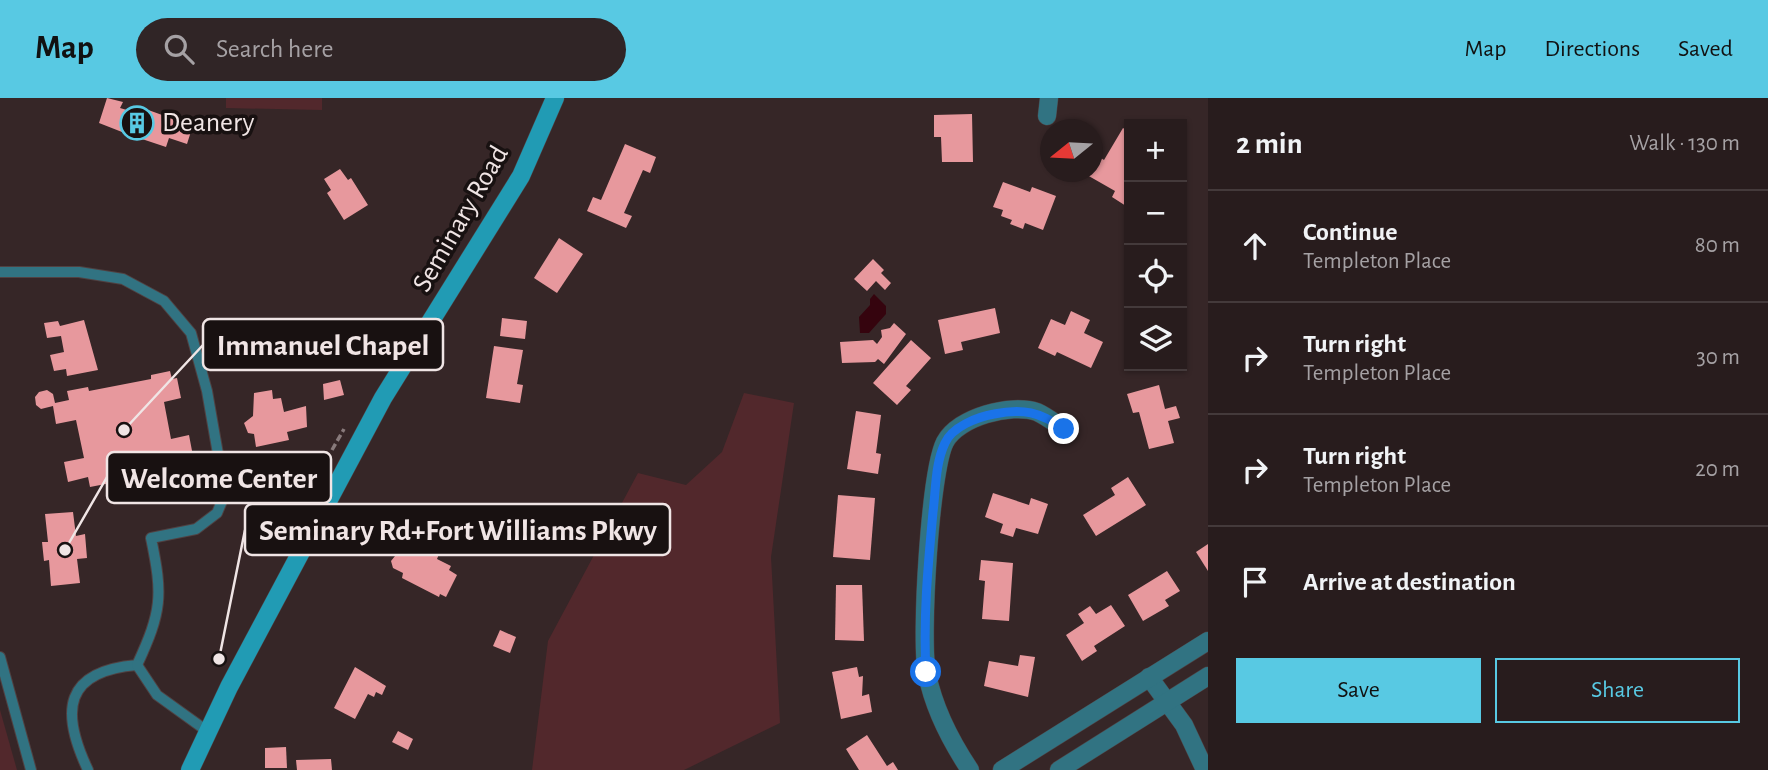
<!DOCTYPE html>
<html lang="en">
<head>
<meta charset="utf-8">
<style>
  :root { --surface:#281c1d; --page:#302526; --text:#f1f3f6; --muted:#a5a1a4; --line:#443a3b; --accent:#58c9e3 }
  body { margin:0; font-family:"Alegreya Sans",sans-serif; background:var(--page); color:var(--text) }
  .controls { position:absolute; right:21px; top:21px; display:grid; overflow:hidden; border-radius:0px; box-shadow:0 2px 5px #0004 }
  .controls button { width:63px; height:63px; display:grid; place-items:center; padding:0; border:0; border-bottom:2px solid var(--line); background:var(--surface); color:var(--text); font:35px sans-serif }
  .compass { position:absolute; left:1040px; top:21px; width:63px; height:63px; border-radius:50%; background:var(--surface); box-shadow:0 2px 5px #0004; rotate:252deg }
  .stop { position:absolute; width:21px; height:21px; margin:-16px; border:5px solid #1a73e8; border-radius:50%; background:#fff }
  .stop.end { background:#1a73e8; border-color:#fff; box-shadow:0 2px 7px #0008 }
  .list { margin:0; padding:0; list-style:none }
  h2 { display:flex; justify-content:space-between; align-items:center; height:91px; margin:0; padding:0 28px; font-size:30px }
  h2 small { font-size:23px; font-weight:400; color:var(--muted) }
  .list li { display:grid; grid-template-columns:46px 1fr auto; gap:21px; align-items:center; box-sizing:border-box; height:112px; padding:0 28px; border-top:2px solid var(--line) }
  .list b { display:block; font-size:26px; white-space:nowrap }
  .list p { margin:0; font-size:23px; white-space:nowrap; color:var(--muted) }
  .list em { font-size:23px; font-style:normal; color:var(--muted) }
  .actions { display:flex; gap:14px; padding:21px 28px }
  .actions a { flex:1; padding:16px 0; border:2px solid var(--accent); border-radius:0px; text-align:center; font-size:24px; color:var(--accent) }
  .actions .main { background:var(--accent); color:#111 }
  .icon { flex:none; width:38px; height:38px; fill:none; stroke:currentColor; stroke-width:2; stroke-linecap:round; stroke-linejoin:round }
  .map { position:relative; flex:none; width:1208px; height:672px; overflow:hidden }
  header { display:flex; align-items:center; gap:42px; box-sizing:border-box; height:98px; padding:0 35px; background:var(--accent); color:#111 }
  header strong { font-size:33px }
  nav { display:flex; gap:38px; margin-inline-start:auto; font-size:24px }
  .search { width:490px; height:63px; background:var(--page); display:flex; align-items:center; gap:18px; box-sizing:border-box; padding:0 24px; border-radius:38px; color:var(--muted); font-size:26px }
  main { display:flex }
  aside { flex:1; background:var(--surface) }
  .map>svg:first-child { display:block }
  .green { fill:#52282c }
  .water { fill:#35040e }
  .building { fill:#e7989d }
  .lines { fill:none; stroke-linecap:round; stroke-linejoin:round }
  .service-casing { stroke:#504142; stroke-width:12 }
  .minor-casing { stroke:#504142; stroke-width:19 }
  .tertiary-casing { stroke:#504142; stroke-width:19 }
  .secondary-casing { stroke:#504142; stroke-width:19 }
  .path { stroke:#887a7b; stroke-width:3.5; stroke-dasharray:7 3.5; stroke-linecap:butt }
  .service { stroke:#317382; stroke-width:10 }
  .minor { stroke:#317382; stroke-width:18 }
  .tertiary { stroke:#317382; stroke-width:18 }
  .secondary { stroke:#219bb4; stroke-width:18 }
  .route { stroke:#1a73e8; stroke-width:9 }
  .labels { text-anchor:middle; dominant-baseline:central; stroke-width:7; stroke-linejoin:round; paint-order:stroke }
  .poi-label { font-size:28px; fill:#f0e5e5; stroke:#181111; text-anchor:start }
  .street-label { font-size:28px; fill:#f0e5e5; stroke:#181111 }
  .leader { fill:none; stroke:#f0e5e5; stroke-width:2.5 }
  .callout-dot { fill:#f0e5e5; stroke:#181111; stroke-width:2.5 }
  .callout { fill:#181111; stroke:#f0e5e5; stroke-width:2.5 }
  .callout-label { font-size:30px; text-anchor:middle; font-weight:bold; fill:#f0e5e5 }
</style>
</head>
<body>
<header>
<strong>Map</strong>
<div class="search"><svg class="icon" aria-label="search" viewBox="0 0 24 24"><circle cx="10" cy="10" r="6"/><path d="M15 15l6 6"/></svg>Search here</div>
<nav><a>Map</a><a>Directions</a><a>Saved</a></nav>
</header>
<main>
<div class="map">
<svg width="1208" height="672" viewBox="0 0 1208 672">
  <rect width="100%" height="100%" fill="#362627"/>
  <g class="green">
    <path d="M226,0H322V12L226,10Z"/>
    <path d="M744,295L794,305L771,459L780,625L684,672H532L548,543L638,375L686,387L722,354Z"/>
    <path d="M0,612L17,672H0Z"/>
  </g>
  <path class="water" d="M874,196L886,208V216L869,235H860L859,219L870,207V201Z"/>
  <g class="building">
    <path d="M107,0L123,4L120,10L137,15L140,9L176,22L174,29L180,32L186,24L193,27L187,46L169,40L166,49L130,37L133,29L124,26L122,34L99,25Z"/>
    <path d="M972,16L973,64H942L941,39H934V17Z"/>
    <path d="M1123,30L1129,34V103L1126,108L1112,99L1115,93L1087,77L1092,74L1098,58L1104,62Z"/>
    <path d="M625,46L656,59L650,75L643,72L624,115L632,118L626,130L587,113L593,99L601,102Z"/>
    <path d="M340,71L348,82L351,80L368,107L344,122L327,95L331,92L324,81Z"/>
    <path d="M1003,84L1030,94L1032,89L1056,98L1043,132L1025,125L1023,131L1010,126L1012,122L1001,118L1003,112L993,109Z"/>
    <path d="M559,140L583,156L557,195L534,180Z"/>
    <path d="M873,161L884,172L881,175L891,185L885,192L876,183L867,193L854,181Z"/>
    <path d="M995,210L1000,235L961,244L963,252L945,256L938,222Z"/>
    <path d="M1071,213L1090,222L1084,235L1103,244L1091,270L1057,254L1055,258L1038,250L1051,221L1065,227Z"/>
    <path d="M502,220L527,223L525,241L500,238Z"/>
    <path d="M84,222L98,272L67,278L66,271L54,273L50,257L64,254L61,238L47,240L44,225L58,223L60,228Z"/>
    <path d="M894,225L906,236L884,266L878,261L875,264L842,265L840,244L873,242L877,246L882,239L881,232L890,230Z"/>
    <path d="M911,242L931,260L906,288L911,292L897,307L873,285Z"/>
    <path d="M494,248L523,252L517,286L523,287L520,305L486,300Z"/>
    <path d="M170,273L172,281L177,280L181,300L164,304L171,341L189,337L193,358L186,360L188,370L90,389L88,379L68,384L64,364L84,360L76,322L56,326L53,308L41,311L36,307L35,299L39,294L47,292L53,296L55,305L69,302L67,293L88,289L89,293L151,281V277Z"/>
    <path d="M340,282L344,297L324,302L323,286Z"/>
    <path d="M1159,287L1165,311L1176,308L1180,320L1168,323L1174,345L1149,351L1139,314L1133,315L1127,296Z"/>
    <path d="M272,292L273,301L281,300L284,314L306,308L307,329L287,334L289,342L256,349L254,336L248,335L244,325L253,318L254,295Z"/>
    <path d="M856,313L881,317L876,355L881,356L878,376L847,371Z"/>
    <path d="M1128,379L1146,407L1096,438L1083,417L1115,397L1111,390Z"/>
    <path d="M993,395L1029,407L1031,400L1048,406L1038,436L1016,430L1013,439L1000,435L1003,426L985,419Z"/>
    <path d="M838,397L875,400L870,462L833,459Z"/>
    <path d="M73,414L76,438L85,436L87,460L77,461L80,485L51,488L49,462L44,463L42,444H48L45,416Z"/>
    <path d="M407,443L417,449L419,445L439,456L437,461L451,468L449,472L457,477L446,499L440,496L439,499L402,480L403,475L393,470L391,463Z"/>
    <path d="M1208,446V473L1196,454Z"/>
    <path d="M981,462L1013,465L1009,523L982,521L985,483L979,482Z"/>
    <path d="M1167,473L1180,493L1165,502L1169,508L1143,523L1128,497Z"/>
    <path d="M836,487H862L864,543L835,542Z"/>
    <path d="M1111,507L1125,528L1094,548L1097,553L1082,563L1066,537L1084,525L1078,516L1090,508L1096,516Z"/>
    <path d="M500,532L516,539L510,555L493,548Z"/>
    <path d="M1020,557L1035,559L1028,599L984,588L989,563L1018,568Z"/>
    <path d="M355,569L386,588L382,597L376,594L374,599L368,596L355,621L334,610Z"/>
    <path d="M857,569L859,579L863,578L862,598L869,596L872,614L841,621L832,574Z"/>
    <path d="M398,633L413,641L408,652L392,644Z"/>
    <path d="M867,637L887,668L893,664L898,672H859L846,651Z"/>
    <path d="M286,649L287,670H265V650Z"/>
    <path d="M331,661L332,672H297L296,662Z"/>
  </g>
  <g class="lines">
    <defs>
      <g id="service">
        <path d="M0,174H79L123,181L164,203L191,235L207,293L225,396L217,415L196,431L151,440C163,498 162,513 137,567C64,573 60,613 88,672"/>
        <path d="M0,559L31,672"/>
        <path d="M137,567L157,597L207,633"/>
      </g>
      <g id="minor">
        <path d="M1047,18L1049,0"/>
        <path d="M1149,579L1184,627L1205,672"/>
        <path d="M970,672C950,642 934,611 927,576C920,541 930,373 945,344C958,319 1011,305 1037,314C1046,318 1055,325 1064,331"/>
      </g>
      <g id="tertiary">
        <path d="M1002,672L1208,543"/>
        <path d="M1059,672L1208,578"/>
      </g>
      <path id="secondary" d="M190,672L229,589L383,300L521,78L555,0"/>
    </defs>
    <use href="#service" class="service-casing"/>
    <use href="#minor" class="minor-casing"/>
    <use href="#tertiary" class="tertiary-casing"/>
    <use href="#secondary" class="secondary-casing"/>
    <path class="path" d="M332,352L344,331"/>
    <use href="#service" class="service"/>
    <use href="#minor" class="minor"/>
    <use href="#tertiary" class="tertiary"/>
    <use href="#secondary" class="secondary"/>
  </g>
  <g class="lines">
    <path class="route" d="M926,574C923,520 928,467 933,414C936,391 935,366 945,345C952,329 977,319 994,316C1023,310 1040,314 1064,331"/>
  </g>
  <defs>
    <symbol id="building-ring" viewBox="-11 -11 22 22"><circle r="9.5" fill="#181111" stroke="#58c9e3" stroke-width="1.5"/><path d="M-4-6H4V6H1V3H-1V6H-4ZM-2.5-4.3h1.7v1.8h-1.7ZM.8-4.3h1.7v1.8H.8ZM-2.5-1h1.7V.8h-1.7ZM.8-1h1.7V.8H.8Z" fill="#58c9e3"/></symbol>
  </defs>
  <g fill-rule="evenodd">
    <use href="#building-ring" x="118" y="6" width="38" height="38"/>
  </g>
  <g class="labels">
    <g class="poi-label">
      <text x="162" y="25">Deanery</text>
    </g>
    <g class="street-label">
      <text transform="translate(461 121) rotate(-60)">Seminary Road</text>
    </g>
  </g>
  <path class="leader" d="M124 332L203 247M65 452L107 379M219 561L245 432"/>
  <g class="callout-dot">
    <circle cx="124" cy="332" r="7"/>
    <circle cx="65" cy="452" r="7"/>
    <circle cx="219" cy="561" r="7"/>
  </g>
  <g class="callout">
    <rect x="203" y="221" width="240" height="51" rx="7"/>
    <rect x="107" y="354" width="224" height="51" rx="7"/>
    <rect x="245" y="406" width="425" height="51" rx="7"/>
  </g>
  <g class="callout-label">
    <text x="323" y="257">Immanuel Chapel</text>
    <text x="219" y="390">Welcome Center</text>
    <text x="458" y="442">Seminary Rd+Fort Williams Pkwy</text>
  </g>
</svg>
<div class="controls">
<button>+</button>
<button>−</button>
<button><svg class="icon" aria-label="locate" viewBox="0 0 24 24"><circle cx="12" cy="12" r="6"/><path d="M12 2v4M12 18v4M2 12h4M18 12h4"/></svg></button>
<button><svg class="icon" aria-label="layers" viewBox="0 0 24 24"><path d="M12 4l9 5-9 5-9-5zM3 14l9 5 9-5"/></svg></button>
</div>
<svg class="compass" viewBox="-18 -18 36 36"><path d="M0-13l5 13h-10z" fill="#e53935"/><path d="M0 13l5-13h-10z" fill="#a5a1a4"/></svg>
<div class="stop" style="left:926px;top:574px"></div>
<div class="stop end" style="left:1064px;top:331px"></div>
</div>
<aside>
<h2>2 min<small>Walk · 130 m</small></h2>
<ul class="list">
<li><svg class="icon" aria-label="ahead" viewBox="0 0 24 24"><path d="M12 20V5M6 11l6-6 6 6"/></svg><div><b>Continue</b><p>Templeton Place</p></div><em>80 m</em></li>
<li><svg class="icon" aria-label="right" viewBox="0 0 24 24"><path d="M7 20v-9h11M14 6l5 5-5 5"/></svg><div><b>Turn right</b><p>Templeton Place</p></div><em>30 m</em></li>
<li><svg class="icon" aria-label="right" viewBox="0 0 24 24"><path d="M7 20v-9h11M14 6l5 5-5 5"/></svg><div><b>Turn right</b><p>Templeton Place</p></div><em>20 m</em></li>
<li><svg class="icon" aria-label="arrive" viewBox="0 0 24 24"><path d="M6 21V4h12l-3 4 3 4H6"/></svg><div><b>Arrive at destination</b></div></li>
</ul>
<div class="actions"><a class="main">Save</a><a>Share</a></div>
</aside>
</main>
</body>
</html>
